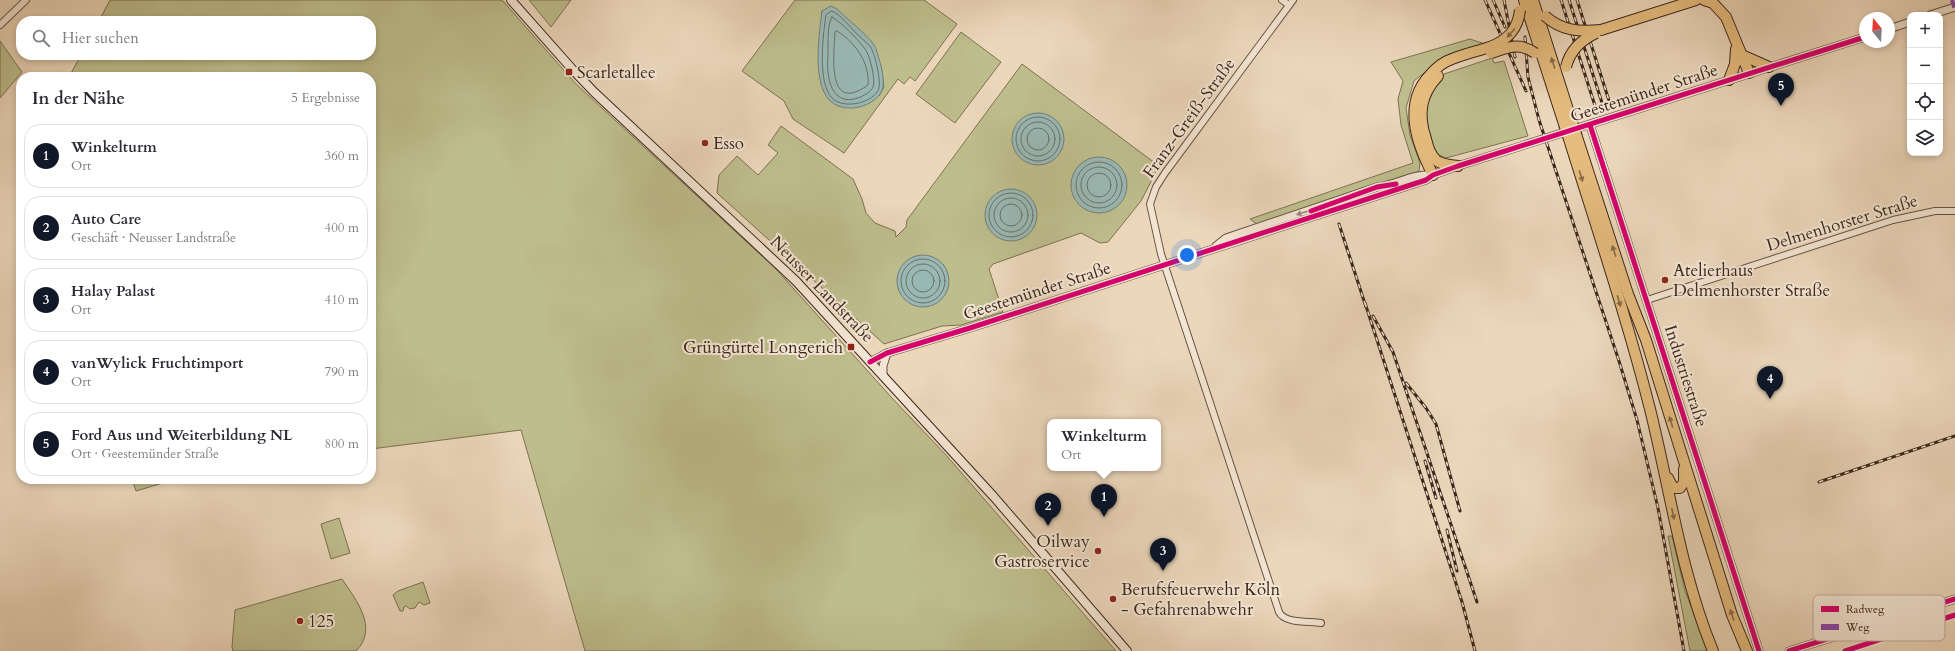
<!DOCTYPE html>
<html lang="de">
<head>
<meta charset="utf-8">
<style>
  :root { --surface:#fff; --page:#f7f7f7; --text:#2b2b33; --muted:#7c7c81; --line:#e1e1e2; --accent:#111827 }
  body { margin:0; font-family:Cardo,serif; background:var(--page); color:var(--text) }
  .controls { position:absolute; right:12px; top:12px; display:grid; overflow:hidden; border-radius:8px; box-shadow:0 2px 6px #0003 }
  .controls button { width:36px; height:36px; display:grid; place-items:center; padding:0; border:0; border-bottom:1px solid var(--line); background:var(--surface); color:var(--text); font:20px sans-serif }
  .compass { position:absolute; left:1859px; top:12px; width:36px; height:36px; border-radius:50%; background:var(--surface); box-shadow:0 2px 6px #0003; rotate:342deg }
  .you { position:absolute; left:1187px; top:255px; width:14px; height:14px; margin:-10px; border:3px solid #fff; border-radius:50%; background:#1a73e8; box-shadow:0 0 0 6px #1a73e833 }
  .badge { display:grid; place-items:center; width:26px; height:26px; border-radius:50%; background:var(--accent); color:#fff; font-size:13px; font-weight:700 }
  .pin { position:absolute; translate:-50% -33px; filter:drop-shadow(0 1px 2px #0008) }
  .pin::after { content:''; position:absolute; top:21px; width:14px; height:12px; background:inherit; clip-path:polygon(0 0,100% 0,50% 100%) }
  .popup { position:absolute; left:1047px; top:419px; width:114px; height:52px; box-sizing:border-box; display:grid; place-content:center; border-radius:8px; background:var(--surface); filter:drop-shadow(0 1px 3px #0005); font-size:13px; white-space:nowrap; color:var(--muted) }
  .popup b { font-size:15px; color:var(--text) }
  .popup::after { content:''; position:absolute; left:50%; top:100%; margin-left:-8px; border:8px solid transparent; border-top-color:var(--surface) }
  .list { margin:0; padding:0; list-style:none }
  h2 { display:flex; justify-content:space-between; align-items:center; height:52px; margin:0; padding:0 16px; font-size:17px }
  h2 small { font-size:13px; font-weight:400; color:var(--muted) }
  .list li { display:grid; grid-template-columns:26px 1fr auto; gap:12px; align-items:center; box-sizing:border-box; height:64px; margin:0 8px 8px; padding:0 8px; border:1px solid var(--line); border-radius:16px }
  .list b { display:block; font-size:15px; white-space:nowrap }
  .list p { margin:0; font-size:13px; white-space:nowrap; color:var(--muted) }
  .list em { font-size:13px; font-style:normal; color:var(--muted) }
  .icon { flex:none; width:22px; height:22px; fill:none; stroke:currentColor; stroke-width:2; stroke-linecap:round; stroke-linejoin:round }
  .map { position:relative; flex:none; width:1955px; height:651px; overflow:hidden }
  .search { position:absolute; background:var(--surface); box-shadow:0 2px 6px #0003; left:16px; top:16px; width:360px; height:44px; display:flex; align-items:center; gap:10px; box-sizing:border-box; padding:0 14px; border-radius:16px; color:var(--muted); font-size:15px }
  .panel { position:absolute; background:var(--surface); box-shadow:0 2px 6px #0003; left:16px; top:72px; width:360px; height:412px; border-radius:16px }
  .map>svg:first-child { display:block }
  .green { fill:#bebd8c; stroke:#7c7254; fill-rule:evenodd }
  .water { fill:#99b8b4; stroke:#737e77 }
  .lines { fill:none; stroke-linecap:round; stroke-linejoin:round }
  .shore { stroke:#6a7068; stroke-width:1 }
  .minor-casing { stroke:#665344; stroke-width:8 }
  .tertiary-casing { stroke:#665344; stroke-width:9 }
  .secondary-casing { stroke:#3a271c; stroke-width:10 }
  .trunk-casing { stroke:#3a271c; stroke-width:12 }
  .minor { stroke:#f3e5d3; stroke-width:6 }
  .tertiary { stroke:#f3e5d3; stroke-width:7 }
  .secondary { stroke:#f3e5d3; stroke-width:8 }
  .trunk { stroke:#e6bc7e; stroke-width:10 }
  .rail-casing { stroke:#3a271c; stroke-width:3 }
  .rail { stroke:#f3e5d3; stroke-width:1.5; stroke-dasharray:4.5; stroke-linecap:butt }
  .trunk-bridge-casing { stroke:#3a271c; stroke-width:12; stroke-linecap:butt }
  .trunk-bridge { stroke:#e6bc7e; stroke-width:10 }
  .quiet { stroke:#8e44ad; stroke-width:4; stroke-dasharray:8 4; stroke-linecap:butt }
  .cycleway-casing { stroke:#f3e5d3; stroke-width:8 }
  .cycleway { stroke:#d6006c; stroke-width:5 }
  .oneway { fill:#876a48 }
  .oneway2 { fill:#968678 }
  .poi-dot { fill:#8f2418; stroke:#f3e5d3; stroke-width:1.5 }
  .labels { text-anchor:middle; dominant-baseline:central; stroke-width:4; stroke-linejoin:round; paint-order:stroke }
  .poi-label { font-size:17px; fill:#3a271c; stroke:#f3e5d3; text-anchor:start }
  .street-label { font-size:17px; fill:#3a271c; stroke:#f3e5d3 }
  .key { fill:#f3e5d3; stroke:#bcac9c; stroke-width:1 }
  .key-label { font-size:11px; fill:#3a271c }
</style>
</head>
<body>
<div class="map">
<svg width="1955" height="651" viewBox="0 0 1955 651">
  <rect width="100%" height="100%" fill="#ecd7bb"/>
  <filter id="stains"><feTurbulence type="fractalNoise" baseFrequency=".005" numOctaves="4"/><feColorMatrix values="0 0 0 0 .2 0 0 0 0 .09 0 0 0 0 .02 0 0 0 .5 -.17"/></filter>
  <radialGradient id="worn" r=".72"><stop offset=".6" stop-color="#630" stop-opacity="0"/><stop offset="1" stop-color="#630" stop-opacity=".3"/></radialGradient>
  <g class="green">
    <path d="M110,0H502L577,85L776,269L892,398L946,455L1116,651H585L521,430L371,449V77H69L81,55H371V21H99Z"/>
    <path d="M529,0H571L551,27Z"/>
    <path d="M795,0H924L957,24L915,81L910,77L904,84L898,79L844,153L793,119L784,101L742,71ZM822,11L881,66L884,87L879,96L820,44Z"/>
    <path d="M961,32L1001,62L955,123L916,94Z"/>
    <path d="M1470,39L1488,45L1444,57L1414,81L1406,108L1410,135L1420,163L1419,171L1390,183L1258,225L1250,219L1413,163L1401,125L1398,99L1403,81L1391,62Z"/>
    <path d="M0,41L22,72L0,98Z"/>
    <path d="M1492,58L1494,63L1504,61L1528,136L1446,158L1435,153L1425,124V110L1434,84L1444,74Z"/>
    <path d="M1022,64L1159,166L1141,201L1108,242L1100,243L1081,233L993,264L989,269L1003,312L961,325L942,326L884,344L717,193L719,175L737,156L758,175L778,153L768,145L781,126L853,179L862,199L866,213L875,223L895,231L896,237L906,227L907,220ZM943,264C964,300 916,325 898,288Z"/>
    <path d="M132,479H176L136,491Z"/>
    <path d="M339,518L350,553L331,559L321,524Z"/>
    <path d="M1668,536H1672L1685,591L1709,651H1690Z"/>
    <path d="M342,579C356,600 379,628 356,651H233L232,647L235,610Z"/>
    <path d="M423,582L430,603L424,605L419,602L415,608L410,609L406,606L404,607L403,611H400L393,595L398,591Z"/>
  </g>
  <g class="water">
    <path d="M831,6L837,9C847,19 867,34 874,45C877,49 878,57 880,62C882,69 884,79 883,86C881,107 836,120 824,92C814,70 819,35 822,11Z"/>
    <circle cx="1038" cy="139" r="26"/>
    <circle cx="1099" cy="185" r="28"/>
    <circle cx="1011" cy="215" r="26"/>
    <circle cx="923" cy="281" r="26"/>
  </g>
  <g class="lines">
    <g class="shore">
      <path d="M832,11C841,15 850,27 857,34C861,38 866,42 870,46C875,53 881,80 879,88C874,103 844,110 832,98C817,82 823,35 826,15Z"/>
      <path d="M832,17C843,24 857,38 865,49C870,55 876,81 873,87C871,92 863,96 858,98C831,107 826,77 828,56C828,48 827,22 832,17Z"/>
      <path d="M837,31C855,42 870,63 868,85C826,115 834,55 835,32Z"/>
      <circle cx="1038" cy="139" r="22"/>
      <circle cx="1038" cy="139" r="17"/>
      <circle cx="1038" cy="139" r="11"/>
      <circle cx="1099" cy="185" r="23"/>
      <circle cx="1099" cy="185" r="18"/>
      <circle cx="1099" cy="185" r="12"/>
      <circle cx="1011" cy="215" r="22"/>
      <circle cx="1011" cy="215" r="17"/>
      <circle cx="1011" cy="215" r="11"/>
      <circle cx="923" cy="281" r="22"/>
      <circle cx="923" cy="281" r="17"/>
      <circle cx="923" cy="281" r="11"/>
    </g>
    <defs>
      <g id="minor">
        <path d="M1282,0L1289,5"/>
        <path d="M1293,0L1165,173L1156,187L1150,204L1161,254L1279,612C1285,624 1309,621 1321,623"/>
        <path d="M0,25L26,0"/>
        <path d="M1647,300L1893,220L1935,211H1955"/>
      </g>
      <g id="tertiary">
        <path d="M1930,15L1955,7"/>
        <path d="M1889,29L1910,22"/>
        <path d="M1590,125L1759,651"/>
        <path d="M1216,246L1226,238L1377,187C1396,185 1414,173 1433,175"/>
        <path d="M870,362L887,353L970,328L1426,180L1433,175L1458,166L1865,37"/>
        <path d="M883,376V366L887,353"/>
        <path d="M1789,651L1955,599"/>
      </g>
      <path id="secondary" d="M511,0L573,70L594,92L796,281L994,497L1127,651"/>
      <g id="trunk">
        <path d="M1524,0L1564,124"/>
        <path d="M1533,0L1572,122"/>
        <path d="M1704,0L1713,3L1726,17L1749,73"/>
        <path d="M1601,30L1696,0"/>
        <path d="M1744,56L1769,67"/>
        <path d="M1438,76C1420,95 1418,115 1426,139C1428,147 1430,155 1437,161C1443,165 1452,165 1458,166"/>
        <path d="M1729,80L1735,64L1736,49"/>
        <path d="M1577,137L1628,294L1646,340L1732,615L1747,651"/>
        <path d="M1569,139C1597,229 1627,318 1650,409C1670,490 1681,573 1713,651"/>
        <path d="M1433,175C1417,144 1402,104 1430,75C1436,68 1443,62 1452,59C1464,54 1478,51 1490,47"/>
        <path d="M1668,478L1673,488H1680L1684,482V469"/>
      </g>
    </defs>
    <use href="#minor" class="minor-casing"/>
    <use href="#tertiary" class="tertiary-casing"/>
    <use href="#secondary" class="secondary-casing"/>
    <use href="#trunk" class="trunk-casing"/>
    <use href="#minor" class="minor"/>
    <use href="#tertiary" class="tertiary"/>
    <use href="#secondary" class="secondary"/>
    <use href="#trunk" class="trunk"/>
    <defs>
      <g id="rail">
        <path d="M1485,0L1526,91"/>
        <path d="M1493,0L1505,27"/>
        <path d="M1504,0L1515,57"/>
        <path d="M1561,0L1597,112"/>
        <path d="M1569,0L1604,109"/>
        <path d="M1577,0L1611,107"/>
        <path d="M1525,37L1528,77L1539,120L1619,361L1637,420L1658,508L1684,651"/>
        <path d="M1339,224L1366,307"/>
        <path d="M1365,303L1462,602L1475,651"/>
        <path d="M1373,316L1393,352L1477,602"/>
        <path d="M1406,383L1426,408L1436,424L1460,511"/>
        <path d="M1425,461L1436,498"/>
        <path d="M1819,482L1955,436"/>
        <path d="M1447,530L1457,571"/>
      </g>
    </defs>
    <use href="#rail" class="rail-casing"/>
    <use href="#rail" class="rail"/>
    <defs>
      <g id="trunk-bridge">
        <path d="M1545,16C1562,31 1579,32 1601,30"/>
        <path d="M1490,47C1508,40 1518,29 1520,10"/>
        <path d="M1491,53C1509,47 1519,42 1535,53"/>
        <path d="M1566,67C1570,50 1581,40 1596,33"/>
        <path d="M1572,122L1577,137"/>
        <path d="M1564,124L1569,139"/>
      </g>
    </defs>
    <use href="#trunk-bridge" class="trunk-bridge-casing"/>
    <use href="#trunk-bridge" class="trunk-bridge"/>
    <path class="quiet" d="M1952,0L1955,10"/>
    <defs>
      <g id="cycleway">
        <path d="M1590,125L1759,651"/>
        <path d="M1311,211L1377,187L1396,184"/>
        <path d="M870,362L887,353L970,328L1426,180L1433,175L1458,166L1865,37"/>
        <path d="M1789,651L1955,599"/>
        <path d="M1845,651L1955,615"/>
      </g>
    </defs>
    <use href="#cycleway" class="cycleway-casing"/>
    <use href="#cycleway" class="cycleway"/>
  </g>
  <defs><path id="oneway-solid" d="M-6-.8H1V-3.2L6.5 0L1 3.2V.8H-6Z"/></defs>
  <g class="oneway">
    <use href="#oneway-solid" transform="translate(1511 33) rotate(131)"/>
    <use href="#oneway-solid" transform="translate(1553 63) rotate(-108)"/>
    <use href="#oneway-solid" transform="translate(1581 176) rotate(73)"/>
    <use href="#oneway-solid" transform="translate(1614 251) rotate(-108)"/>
    <use href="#oneway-solid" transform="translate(1619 301) rotate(73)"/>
    <use href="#oneway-solid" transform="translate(1671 422) rotate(-107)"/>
    <use href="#oneway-solid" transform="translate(1673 514) rotate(78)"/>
    <use href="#oneway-solid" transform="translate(1732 615) rotate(-109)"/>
  </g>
  <use class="oneway2" href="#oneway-solid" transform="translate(1302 213) rotate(162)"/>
  <g class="poi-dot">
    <rect x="565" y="68" width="8" height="8" rx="2"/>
    <circle cx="705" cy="143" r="4"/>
    <circle cx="1665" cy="280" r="4"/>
    <rect x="847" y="343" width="8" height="8" rx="2"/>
    <circle cx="1098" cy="551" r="4"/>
    <circle cx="1113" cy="599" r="4"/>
    <circle cx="300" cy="621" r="4"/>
  </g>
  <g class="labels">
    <g class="poi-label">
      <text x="577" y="72">Scarletallee</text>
      <text x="713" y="143">Esso</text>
      <text x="1673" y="270">Atelierhaus<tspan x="1673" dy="20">Delmenhorster Straße</tspan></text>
      <text x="843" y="347" text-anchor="end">Grüngürtel Longerich</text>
      <text x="1090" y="541" text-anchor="end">Oilway<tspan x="1090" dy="20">Gastroservice</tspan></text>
      <text x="1121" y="589">Berufsfeuerwehr Köln<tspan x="1121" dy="20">- Gefahrenabwehr</tspan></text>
      <text x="308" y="621">125</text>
    </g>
    <g class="street-label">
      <text transform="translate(1644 93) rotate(-18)">Geestemünder Straße</text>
      <text transform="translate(1189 118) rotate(-54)">Franz-Greiß-Straße</text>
      <text transform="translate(1842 223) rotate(-17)">Delmenhorster Straße</text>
      <text transform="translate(822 289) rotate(46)">Neusser Landstraße</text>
      <text transform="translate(1037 291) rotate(-18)">Geestemünder Straße</text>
      <text transform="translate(1686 376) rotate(72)">Industriestraße</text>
    </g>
  </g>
  <rect x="1813" y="595" width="132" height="46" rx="6" class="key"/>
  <rect x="1821" y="606" width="18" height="6" fill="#d6006c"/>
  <rect x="1821" y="624" width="18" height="6" fill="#8e44ad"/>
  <g class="key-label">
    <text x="1846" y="613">Radweg</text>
    <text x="1846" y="631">Weg</text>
  </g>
  <rect width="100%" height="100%" filter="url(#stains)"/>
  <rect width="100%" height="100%" fill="url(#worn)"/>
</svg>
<div class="controls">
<button>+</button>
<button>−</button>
<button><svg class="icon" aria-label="locate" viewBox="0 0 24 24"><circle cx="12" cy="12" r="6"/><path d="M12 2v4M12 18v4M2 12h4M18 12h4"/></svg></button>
<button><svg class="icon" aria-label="layers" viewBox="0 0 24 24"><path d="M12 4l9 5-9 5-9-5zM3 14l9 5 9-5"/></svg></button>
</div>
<svg class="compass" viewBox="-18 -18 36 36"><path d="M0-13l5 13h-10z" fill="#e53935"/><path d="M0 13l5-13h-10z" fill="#7c7c81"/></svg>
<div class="you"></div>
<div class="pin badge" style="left:1104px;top:517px">1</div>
<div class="popup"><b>Winkelturm</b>Ort</div>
<div class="pin badge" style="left:1048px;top:526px">2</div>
<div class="pin badge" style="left:1163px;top:571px">3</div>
<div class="pin badge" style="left:1770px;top:399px">4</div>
<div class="pin badge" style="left:1781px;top:106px">5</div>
<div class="search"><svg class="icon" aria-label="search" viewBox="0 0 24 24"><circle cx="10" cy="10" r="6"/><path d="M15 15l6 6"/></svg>Hier suchen</div>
<section class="panel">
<h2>In der Nähe<small>5 Ergebnisse</small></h2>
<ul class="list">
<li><span class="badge">1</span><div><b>Winkelturm</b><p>Ort</p></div><em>360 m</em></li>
<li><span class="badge">2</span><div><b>Auto Care</b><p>Geschäft · Neusser Landstraße</p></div><em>400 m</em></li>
<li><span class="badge">3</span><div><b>Halay Palast</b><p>Ort</p></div><em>410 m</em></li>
<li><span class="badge">4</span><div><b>vanWylick Fruchtimport</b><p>Ort</p></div><em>790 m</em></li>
<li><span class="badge">5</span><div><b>Ford Aus und Weiterbildung NL</b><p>Ort · Geestemünder Straße</p></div><em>800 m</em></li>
</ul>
</section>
</div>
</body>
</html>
